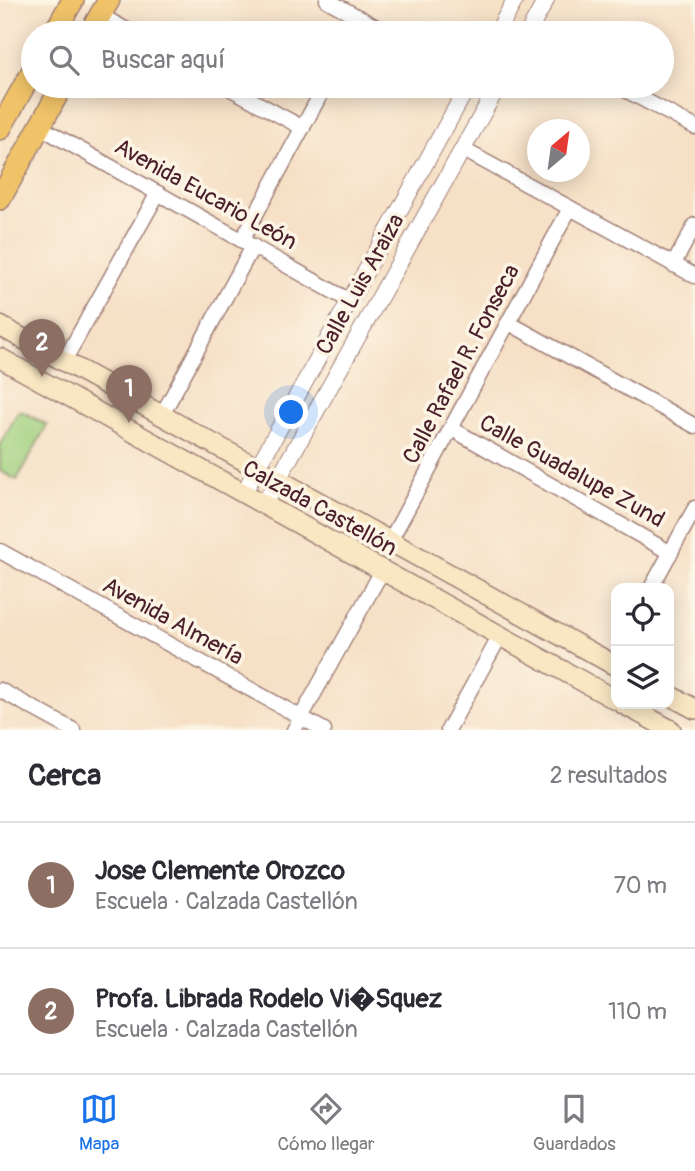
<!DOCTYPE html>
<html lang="es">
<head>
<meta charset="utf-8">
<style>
  :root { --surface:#fff; --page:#f2f2f3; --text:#2b2b33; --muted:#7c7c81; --line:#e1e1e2; --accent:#1a73e8 }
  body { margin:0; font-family:Pangolin,sans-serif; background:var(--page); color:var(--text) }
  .controls { position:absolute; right:21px; bottom:21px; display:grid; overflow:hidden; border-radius:14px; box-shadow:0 4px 18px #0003 }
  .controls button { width:63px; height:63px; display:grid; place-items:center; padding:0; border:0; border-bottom:2px solid var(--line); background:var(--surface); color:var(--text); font:35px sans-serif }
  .compass { position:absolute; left:527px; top:119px; width:63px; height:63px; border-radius:50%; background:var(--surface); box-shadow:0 4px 18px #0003; rotate:29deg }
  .you { position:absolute; left:292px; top:413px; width:24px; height:24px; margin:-18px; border:5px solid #fff; border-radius:50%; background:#1a73e8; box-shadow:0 0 0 10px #1a73e833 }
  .badge { display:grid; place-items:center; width:46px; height:46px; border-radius:50%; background:var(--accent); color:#fff; font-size:23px; font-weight:700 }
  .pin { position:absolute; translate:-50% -58px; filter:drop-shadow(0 2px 4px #0008) }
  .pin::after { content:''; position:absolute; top:37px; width:24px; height:21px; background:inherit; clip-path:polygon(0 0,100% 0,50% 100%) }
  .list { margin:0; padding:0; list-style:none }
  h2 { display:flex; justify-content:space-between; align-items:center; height:91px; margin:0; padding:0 28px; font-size:30px }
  h2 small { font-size:23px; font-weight:400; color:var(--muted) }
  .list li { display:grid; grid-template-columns:46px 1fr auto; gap:21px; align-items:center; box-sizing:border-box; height:126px; padding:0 28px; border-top:2px solid var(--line) }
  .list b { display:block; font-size:26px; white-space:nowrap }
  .list p { margin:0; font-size:23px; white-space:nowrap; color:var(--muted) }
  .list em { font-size:23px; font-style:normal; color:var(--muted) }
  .icon { flex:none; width:38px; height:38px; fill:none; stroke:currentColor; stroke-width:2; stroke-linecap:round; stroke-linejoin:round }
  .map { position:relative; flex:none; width:695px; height:730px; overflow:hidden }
  .search { position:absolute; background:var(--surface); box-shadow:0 4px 18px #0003; left:21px; right:21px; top:21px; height:77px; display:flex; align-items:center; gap:18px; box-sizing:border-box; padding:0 24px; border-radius:38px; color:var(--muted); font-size:26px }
  .sheet { height:343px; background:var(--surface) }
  nav { display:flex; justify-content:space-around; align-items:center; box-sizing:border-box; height:98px; border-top:2px solid var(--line); background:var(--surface); font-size:19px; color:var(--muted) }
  nav a { display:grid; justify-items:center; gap:4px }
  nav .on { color:var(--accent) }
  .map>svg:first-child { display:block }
  .pitch { fill:#a2d180; stroke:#767856; stroke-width:2 }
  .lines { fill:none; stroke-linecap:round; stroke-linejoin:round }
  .minor-casing { stroke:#a08078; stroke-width:17 }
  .tertiary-casing { stroke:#a08078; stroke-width:18 }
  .secondary-casing { stroke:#a08078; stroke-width:22 }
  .primary-casing { stroke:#a08078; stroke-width:24 }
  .minor { stroke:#fff; stroke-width:14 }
  .tertiary { stroke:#fff; stroke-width:16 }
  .secondary { stroke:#f9e7c3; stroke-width:19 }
  .primary { stroke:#f0c369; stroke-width:21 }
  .labels { text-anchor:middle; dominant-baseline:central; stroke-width:7; stroke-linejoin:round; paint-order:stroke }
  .street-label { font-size:23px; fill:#4a1f2b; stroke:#fcf5e5 }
</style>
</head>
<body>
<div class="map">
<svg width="695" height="730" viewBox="0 0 695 730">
  <rect width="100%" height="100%" fill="#fcf5e5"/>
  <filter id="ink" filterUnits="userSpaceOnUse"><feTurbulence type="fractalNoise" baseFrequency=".0143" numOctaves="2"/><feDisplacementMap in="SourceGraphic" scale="14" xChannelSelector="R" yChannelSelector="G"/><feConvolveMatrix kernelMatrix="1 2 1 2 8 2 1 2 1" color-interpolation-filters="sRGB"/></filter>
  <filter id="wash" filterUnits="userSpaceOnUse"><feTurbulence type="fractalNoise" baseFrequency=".00686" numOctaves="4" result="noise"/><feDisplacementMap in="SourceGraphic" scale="28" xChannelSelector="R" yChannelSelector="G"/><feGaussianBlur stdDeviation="1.57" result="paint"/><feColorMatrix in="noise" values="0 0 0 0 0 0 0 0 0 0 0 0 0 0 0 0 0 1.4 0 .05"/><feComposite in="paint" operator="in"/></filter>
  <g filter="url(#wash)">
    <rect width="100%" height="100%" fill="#f6e0c6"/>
    <path class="pitch" d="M19,410L47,425L17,480L0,471V445Z"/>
  </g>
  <g filter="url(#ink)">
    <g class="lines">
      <defs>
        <g id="minor">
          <path d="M327,0L387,33"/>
          <path d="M100,15L132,33"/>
          <path d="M353,33L361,18"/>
          <path d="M226,86L303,128"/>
          <path d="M618,86L695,127"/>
          <path d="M40,127L350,301"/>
          <path d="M462,149L695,276"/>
          <path d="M242,240L325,86"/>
          <path d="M673,265L695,225"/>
          <path d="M509,323L695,426"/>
          <path d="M64,361L158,193"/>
          <path d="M162,415L253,246"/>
          <path d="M452,429L671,553"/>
          <path d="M390,541L570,208"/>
          <path d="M0,551L324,730"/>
          <path d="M651,588L695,508"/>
          <path d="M0,690L73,730"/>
          <path d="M294,730L382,571"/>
          <path d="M448,730L500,636"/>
        </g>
        <g id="tertiary">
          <path d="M497,33L515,0"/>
          <path d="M528,33L546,0"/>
          <path d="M243,494L468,86"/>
          <path d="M263,506L498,86"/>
        </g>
        <g id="secondary">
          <path d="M0,326L616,666"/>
          <path d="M0,358L616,700"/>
          <path d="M669,695L695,709"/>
          <path d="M623,704L671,730"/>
        </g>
        <g id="primary">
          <path d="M54,33L73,0"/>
          <path d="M90,33L109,0"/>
          <path d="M0,129L33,70"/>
          <path d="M0,199L62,86"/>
        </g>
      </defs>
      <use href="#minor" class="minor-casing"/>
      <use href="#tertiary" class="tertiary-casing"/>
      <use href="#secondary" class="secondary-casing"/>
      <use href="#primary" class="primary-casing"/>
      <use href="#minor" class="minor"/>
      <use href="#tertiary" class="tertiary"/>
      <use href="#secondary" class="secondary"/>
      <use href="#primary" class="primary"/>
    </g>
  </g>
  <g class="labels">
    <g class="street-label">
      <text transform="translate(206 194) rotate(29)">Avenida Eucario León</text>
      <text transform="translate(360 284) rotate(-61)">Calle Luis Araiza</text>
      <text transform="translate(461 364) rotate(-62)">Calle Rafael R. Fonseca</text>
      <text transform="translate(572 471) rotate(29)">Calle Guadalupe Zund</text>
      <text transform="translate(320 508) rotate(29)">Calzada Castellón</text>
      <text transform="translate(173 621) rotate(29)">Avenida Almería</text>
    </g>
  </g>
</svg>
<div class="controls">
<button><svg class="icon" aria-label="locate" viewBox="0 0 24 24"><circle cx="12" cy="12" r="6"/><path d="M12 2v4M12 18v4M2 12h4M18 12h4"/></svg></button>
<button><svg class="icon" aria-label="layers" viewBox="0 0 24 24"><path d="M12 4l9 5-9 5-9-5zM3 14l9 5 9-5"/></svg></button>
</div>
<svg class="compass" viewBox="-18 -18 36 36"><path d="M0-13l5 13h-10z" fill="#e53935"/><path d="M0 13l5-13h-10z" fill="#7c7c81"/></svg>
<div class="you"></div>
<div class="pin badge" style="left:129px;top:423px;background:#8d6e63">1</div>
<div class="pin badge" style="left:42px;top:377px;background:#8d6e63">2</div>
<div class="search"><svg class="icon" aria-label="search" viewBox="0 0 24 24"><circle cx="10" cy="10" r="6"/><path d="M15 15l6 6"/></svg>Buscar aquí</div>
</div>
<section class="sheet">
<h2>Cerca<small>2 resultados</small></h2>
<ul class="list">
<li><span class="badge" style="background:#8d6e63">1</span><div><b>Jose Clemente Orozco</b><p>Escuela · Calzada Castellón</p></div><em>70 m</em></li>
<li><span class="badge" style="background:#8d6e63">2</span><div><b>Profa. Librada Rodelo Vi�Squez</b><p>Escuela · Calzada Castellón</p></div><em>110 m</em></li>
</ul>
</section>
<nav>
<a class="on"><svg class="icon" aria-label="map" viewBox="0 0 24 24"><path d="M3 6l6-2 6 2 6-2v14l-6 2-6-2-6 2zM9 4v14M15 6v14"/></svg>Mapa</a>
<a><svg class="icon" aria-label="directions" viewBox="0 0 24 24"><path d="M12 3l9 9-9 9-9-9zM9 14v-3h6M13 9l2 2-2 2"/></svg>Cómo llegar</a>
<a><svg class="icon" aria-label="saved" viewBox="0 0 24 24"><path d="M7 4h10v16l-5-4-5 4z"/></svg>Guardados</a>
</nav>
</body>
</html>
